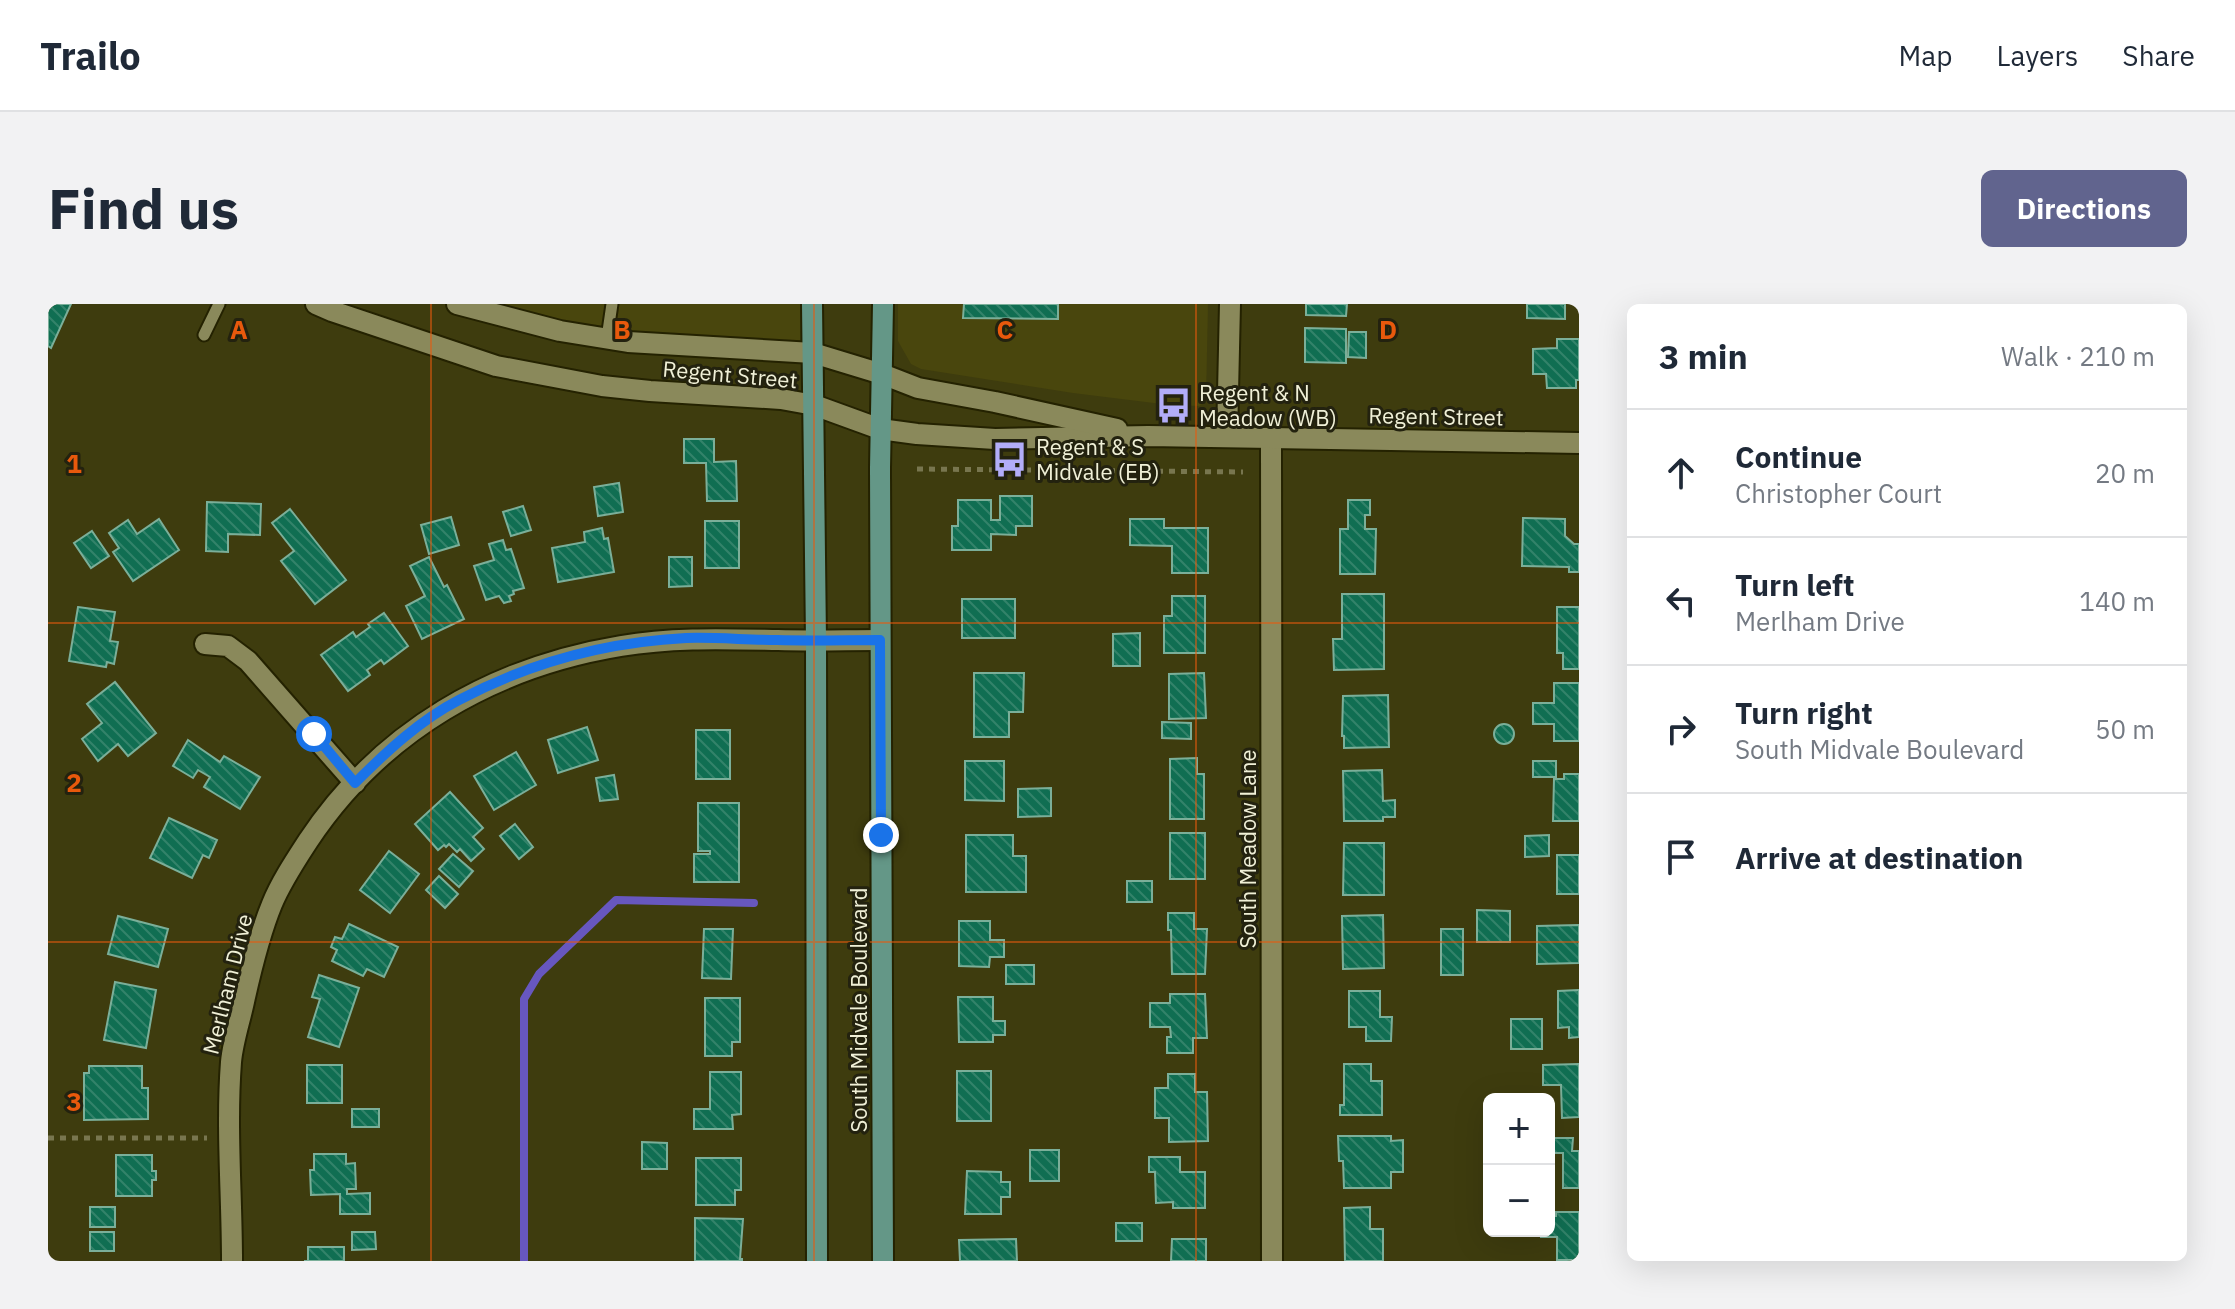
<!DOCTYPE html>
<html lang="en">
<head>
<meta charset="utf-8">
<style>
  :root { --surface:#fff; --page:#f2f2f3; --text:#1f2937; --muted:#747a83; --line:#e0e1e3; --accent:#61648e }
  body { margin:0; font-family:"IBM Plex Sans",sans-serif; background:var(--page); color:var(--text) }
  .controls { position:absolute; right:24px; bottom:24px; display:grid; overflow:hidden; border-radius:12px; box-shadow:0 8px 32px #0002 }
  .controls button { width:72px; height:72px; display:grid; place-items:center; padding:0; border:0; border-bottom:2px solid var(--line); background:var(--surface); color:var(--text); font:40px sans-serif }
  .stop { position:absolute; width:24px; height:24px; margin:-18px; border:6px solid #1a73e8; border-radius:50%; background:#fff }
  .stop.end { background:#1a73e8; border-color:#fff; box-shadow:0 2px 8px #0008 }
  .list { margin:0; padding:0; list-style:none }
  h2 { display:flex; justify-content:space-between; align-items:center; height:104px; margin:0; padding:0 32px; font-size:34px }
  h2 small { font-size:26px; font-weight:400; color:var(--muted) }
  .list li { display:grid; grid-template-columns:52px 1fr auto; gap:24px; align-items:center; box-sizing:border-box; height:128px; padding:0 32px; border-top:2px solid var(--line) }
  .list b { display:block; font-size:30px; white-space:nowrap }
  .list p { margin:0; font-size:26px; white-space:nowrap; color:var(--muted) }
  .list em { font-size:26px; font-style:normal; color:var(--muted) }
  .icon { flex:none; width:44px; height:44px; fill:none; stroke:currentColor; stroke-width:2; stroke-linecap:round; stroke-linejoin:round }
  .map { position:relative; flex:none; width:1531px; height:957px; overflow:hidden; border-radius:12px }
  header { display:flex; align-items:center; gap:48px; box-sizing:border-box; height:112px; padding:0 40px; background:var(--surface); border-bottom:2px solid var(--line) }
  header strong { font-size:38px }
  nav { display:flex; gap:44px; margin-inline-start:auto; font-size:28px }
  .intro { display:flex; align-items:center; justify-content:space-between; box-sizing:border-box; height:192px; padding:0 48px }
  h1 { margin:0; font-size:56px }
  .button { padding:20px 36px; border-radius:12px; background:var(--accent); color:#fff; font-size:28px; font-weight:700 }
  main { display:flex; gap:48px; padding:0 48px }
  aside { flex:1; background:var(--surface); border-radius:12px; box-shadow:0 8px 32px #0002 }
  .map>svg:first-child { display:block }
  .built { fill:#49460d }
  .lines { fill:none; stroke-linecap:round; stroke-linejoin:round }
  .stream { stroke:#6757bf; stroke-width:8 }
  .building { fill:url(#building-back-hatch); stroke:#7baf99; stroke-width:2 }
  .service-casing { stroke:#242201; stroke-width:15 }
  .minor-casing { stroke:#242201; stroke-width:24 }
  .tertiary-casing { stroke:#242201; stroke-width:24 }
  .secondary-casing { stroke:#242201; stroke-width:24 }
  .path { stroke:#78764f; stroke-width:5; stroke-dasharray:6 6; stroke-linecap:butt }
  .service { stroke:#8a895b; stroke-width:11 }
  .minor { stroke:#8a895b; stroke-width:20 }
  .tertiary { stroke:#8a895b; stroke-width:20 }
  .secondary { stroke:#649787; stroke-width:20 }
  .route { stroke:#1a73e8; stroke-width:10 }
  .grid { fill:none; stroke:#e8590c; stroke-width:2; stroke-opacity:0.55 }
  .labels { text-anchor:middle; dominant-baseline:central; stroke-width:6; stroke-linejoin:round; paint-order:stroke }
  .street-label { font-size:22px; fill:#f0f0d7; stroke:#23220f }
  .poi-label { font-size:22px; fill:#f0f0d7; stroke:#23220f; text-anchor:start }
  .grid-label { font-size:26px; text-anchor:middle; font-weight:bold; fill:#e8590c; stroke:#23220f; stroke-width:6; stroke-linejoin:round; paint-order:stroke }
</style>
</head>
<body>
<header>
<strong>Trailo</strong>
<nav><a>Map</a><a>Layers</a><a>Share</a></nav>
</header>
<div class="intro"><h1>Find us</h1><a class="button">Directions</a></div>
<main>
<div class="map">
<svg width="1531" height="957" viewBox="0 0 1531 957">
  <defs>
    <pattern id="building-back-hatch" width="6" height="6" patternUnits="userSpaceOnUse" patternTransform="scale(2)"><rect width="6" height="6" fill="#106e52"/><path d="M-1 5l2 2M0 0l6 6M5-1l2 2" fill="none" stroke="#33836a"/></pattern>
  </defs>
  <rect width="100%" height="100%" fill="#3e3c0e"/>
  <g class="built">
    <path d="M409,0H764L765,49L619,42Z"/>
    <path d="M850,0H1160L1158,94L1156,99L1151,102L1122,101L1025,89L873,65L863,60L850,37Z"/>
  </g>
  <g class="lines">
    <path class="stream" d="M476,957V695L491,670L568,596L706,599"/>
  </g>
  <g class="building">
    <path d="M0,0H23L3,44L0,42Z"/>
    <path d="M916,0H1010V15L915,14Z"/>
    <path d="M1258,0H1299L1298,12L1258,11Z"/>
    <path d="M1479,0H1517V15L1479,14Z"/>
    <path d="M1257,24L1298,25V59L1257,58Z"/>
    <path d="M1301,28H1318V54L1300,53Z"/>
    <path d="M1509,35H1531V76H1528V84H1499L1498,70H1485V45L1509,44Z"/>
    <path d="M636,135H666V158L688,157L689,197H659L658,159H636Z"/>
    <path d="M571,179L575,208L550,212L546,183Z"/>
    <path d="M952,192H984V222H968V231L943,230V246H904V222H910V196H943V216H952Z"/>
    <path d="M1300,196H1322V211H1317V225H1328L1327,270H1292V225H1300Z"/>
    <path d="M159,198L213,200L212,231L180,230V248L158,247Z"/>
    <path d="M475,202L483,226L463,232L455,208Z"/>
    <path d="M242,205L298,276L267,300L233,257L246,247L224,219Z"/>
    <path d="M403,213L411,241L381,250L373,221Z"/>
    <path d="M1475,214L1517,215V232L1526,240H1531V268H1521V263L1474,262Z"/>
    <path d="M111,215L131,246L85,277L65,248L71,244L61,229L80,216L89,230Z"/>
    <path d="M1082,215H1116V224H1160V269H1124V242L1082,241Z"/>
    <rect x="657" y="217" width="34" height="47"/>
    <path d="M554,224L556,235L560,234L566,268L510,278L504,244L537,238L536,228Z"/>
    <path d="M44,227L61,252L43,264L26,239Z"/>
    <path d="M455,236L458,246L463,245L476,284L465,287L466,290L461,292L463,297L456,299L451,292L438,296L426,262L446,256L441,240Z"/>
    <path d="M381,253L396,283L399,281L416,315L374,335L358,302L377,292L362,262Z"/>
    <path d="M621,253H644V282L621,283Z"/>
    <path d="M1294,290H1336V365L1286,366L1285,335H1294Z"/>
    <path d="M1124,292H1157V349H1116V312H1124Z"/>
    <rect x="914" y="295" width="53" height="39"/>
    <path d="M30,303L67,308L62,337L70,338L66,360L59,358L58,363L21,357Z"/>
    <path d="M1509,303H1531V365H1515V349H1509Z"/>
    <path d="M336,309L360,342L336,360L333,356L319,366L322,371L300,387L273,351L305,328L308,333L322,323L320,320Z"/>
    <path d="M1092,329V362H1065V330Z"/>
    <path d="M926,369H976L975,408H961V433H926Z"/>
    <path d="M1156,369L1158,414L1121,415V370Z"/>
    <path d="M67,378L108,429L80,452L70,440L50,457L34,435L54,419L39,400Z"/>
    <path d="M1506,379H1531V437H1506V420H1485V399H1506Z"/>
    <path d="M1340,391L1341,443L1296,444V432H1294L1295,392Z"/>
    <path d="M1114,418L1143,419V435L1114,434Z"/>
    <circle cx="1456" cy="430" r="10"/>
    <path d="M539,423L550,456L510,469L500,436Z"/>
    <rect x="648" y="426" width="34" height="49"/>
    <path d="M140,436L172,458L176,452L212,473L192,505L156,483L162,473L150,466L145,474L125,462Z"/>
    <path d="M468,448L488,481L446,506L426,472Z"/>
    <path d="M1149,454V470H1156V515H1122V455Z"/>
    <path d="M917,457H956V497L917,496Z"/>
    <rect x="1485" y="457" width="23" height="16"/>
    <path d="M1334,466L1335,497L1347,496V513H1335V517H1296L1295,467Z"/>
    <path d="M1516,470H1531V517H1505L1506,475H1516Z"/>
    <path d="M566,471L570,495L552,497L548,474Z"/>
    <path d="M1003,484V512L970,513V485Z"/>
    <path d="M402,488L435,524L425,533L436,545L423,557L412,545L409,548L401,540L398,543L396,541L390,546L367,520Z"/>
    <path d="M650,499H691V578H646V550H662V547H650Z"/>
    <path d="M121,514L169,536L161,554L155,551L144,574L102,554Z"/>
    <path d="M467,520L485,543L471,555L452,532Z"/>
    <rect x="1122" y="529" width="35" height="46"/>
    <path d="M918,531H965V552H978V588H918Z"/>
    <path d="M1501,531V552L1477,553V532Z"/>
    <path d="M1296,539H1336V591H1295Z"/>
    <path d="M341,547L371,570L342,609L312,586Z"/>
    <path d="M405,550L425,567L411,583L391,565Z"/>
    <rect x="1509" y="551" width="22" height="39"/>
    <path d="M391,572L410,590L397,604L378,586Z"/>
    <rect x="1079" y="577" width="25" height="21"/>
    <path d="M1429,606L1462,607V638H1429Z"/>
    <path d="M1120,609H1146V625H1159L1157,670H1124L1123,626H1120Z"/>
    <path d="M1335,611L1336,664L1295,665L1294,612Z"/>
    <path d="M70,612L120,625L110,663L60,650Z"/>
    <path d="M911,617H942V636H956V653H942L941,663L911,662Z"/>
    <path d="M301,620L350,643L336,673L319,665L315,672L284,657L289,646L283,643L287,633L294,635Z"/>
    <path d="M1531,621V659L1489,660V622Z"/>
    <path d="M656,625H685L683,675L654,674Z"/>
    <rect x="1393" y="625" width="22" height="46"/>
    <rect x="958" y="661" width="28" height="19"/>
    <path d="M271,671L311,684L291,743L260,733L272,695L264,693Z"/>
    <path d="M67,678L108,686L98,744L56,736Z"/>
    <path d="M1531,686V733L1521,734V723L1510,724V687Z"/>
    <path d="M1301,687H1332V713H1344L1343,737H1318V723H1301Z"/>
    <path d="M1122,690H1157L1159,734H1145V749H1119V733H1123L1122,723H1102V699H1122Z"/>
    <path d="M910,693H945V717H957V731H945V738H911Z"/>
    <path d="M657,694H692V738H684V752H657Z"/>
    <rect x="1463" y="715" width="31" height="30"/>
    <path d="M1296,760H1323V777H1334V811H1292V801H1296Z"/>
    <path d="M1531,760V813L1514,814L1513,781H1495V761Z"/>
    <rect x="259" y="761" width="35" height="38"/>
    <path d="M41,762H94V784H100V815L36,816V769H41Z"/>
    <rect x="909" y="767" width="34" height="50"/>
    <path d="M662,768H693V810L684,811L685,825H646V805H662Z"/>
    <path d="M1120,770H1147V788H1159L1160,837L1121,838V814H1107V784H1120Z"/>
    <rect x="304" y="805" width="27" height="18"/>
    <path d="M1290,832H1343V837L1355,836V868H1343V884H1296L1295,857H1291Z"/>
    <path d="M1501,834H1525L1524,847H1531V884H1515V849H1501Z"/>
    <path d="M594,838L619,839V865H594Z"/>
    <rect x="982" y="846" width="29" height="31"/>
    <path d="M266,850H298V860L307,859L308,885H299V890L322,889V910H292V890L263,891L262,866H266Z"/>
    <path d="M68,851H104V867H108V876H104V892H68Z"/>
    <path d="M1101,853H1132V868H1157V904H1125V898L1108,899L1107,868H1101Z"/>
    <path d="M648,854H693V886H687V901H648Z"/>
    <path d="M919,867L953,868V878H962V893H953V910H917Z"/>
    <rect x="42" y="903" width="25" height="20"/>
    <path d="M1322,903V925H1335V957H1297L1296,904Z"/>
    <path d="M1508,908H1531V956H1509V933H1493V927H1501V912H1508Z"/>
    <path d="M647,914L695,915L692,955H694V957H647Z"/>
    <rect x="1068" y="919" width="26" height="18"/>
    <rect x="42" y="928" width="24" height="19"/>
    <path d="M304,928H327L328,945L304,946Z"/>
    <path d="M968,935L969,957H912L911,936Z"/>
    <path d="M1124,935H1158V957H1123Z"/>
    <path d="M260,943H296V957H256H260Z"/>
  </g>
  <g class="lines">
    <defs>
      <g id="service">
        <path d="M156,31L171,0"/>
        <path d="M559,34L564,0"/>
      </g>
      <g id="minor">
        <path d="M1179,133L1182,0"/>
        <path d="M1223,134L1224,957"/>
        <path d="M157,340L180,342L200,357L307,479"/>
        <path d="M184,957C184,891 178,824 183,758C185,736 193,714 197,693C204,662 212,629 224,600C233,578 247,557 260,537C333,427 445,363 573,342C625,333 677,335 730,336C764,337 798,336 832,336"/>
      </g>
      <g id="tertiary">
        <path d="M268,0L284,7L448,62L554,82L602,87L733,95L766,101L832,125L869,130L947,135L1100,132L1531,139"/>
        <path d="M409,0L512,27L580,38L765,49L834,70L870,84L947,98L1069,125"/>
      </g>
      <g id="secondary">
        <path d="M764,0L768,336L769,957"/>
        <path d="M835,957L832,164L835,0"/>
      </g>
    </defs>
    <use href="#service" class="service-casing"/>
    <use href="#minor" class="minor-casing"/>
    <use href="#tertiary" class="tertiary-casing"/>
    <use href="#secondary" class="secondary-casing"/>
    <g class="path">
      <path d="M869,165L1195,168"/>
      <path d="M0,834H159"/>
    </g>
    <use href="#service" class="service"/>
    <use href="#minor" class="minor"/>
    <use href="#tertiary" class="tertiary"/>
    <use href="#secondary" class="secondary"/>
  </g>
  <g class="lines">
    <path class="route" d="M266,430L307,479C338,448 372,416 411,396C481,359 559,338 638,334C668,333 699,336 729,336C764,337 798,336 832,336L833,531"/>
  </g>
  <path class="grid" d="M383,0V957M766,0V957M1148,0V957M0,319H1531M0,638H1531"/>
  <defs>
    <symbol id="bus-bare" viewBox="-9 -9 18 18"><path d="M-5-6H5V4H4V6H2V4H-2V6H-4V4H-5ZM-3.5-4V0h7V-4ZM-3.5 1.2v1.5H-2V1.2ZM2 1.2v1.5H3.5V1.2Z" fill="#b2adf9" stroke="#23220f" stroke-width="2.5" paint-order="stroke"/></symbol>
  </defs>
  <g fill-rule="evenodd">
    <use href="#bus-bare" x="1100" y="76" width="51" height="51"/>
    <use href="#bus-bare" x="936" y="130" width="51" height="51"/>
  </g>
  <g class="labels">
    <g class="street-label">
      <text transform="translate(682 70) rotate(5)">Regent Street</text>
      <text transform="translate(1388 112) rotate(1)">Regent Street</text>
      <text transform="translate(1199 545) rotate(-90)">South Meadow Lane</text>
      <text transform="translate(179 680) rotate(-76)">Merlham Drive</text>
      <text transform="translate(810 706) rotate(-90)">South Midvale Boulevard</text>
    </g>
    <g class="poi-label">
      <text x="1151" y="88">Regent &amp; N<tspan x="1151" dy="25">Meadow (WB)</tspan></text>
      <text x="988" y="142">Regent &amp; S<tspan x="988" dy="25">Midvale (EB)</tspan></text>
    </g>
  </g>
  <g class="grid-label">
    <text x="191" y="35">A</text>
    <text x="574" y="35">B</text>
    <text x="957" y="35">C</text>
    <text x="1340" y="35">D</text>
    <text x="26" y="169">1</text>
    <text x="26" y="488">2</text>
    <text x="26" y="807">3</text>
  </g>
</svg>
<div class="controls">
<button>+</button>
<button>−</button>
</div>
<div class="stop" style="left:266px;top:430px"></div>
<div class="stop end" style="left:833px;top:531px"></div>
</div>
<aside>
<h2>3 min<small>Walk · 210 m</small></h2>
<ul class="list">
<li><svg class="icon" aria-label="ahead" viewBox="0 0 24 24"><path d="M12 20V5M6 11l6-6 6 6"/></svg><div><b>Continue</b><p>Christopher Court</p></div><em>20 m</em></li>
<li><svg class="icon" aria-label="left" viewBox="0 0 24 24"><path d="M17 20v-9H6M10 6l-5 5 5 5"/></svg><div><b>Turn left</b><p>Merlham Drive</p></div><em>140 m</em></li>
<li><svg class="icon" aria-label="right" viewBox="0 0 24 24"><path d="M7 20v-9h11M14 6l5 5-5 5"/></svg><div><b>Turn right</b><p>South Midvale Boulevard</p></div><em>50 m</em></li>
<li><svg class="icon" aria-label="arrive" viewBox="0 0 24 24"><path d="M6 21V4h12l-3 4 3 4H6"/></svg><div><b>Arrive at destination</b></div></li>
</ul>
</aside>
</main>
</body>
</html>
